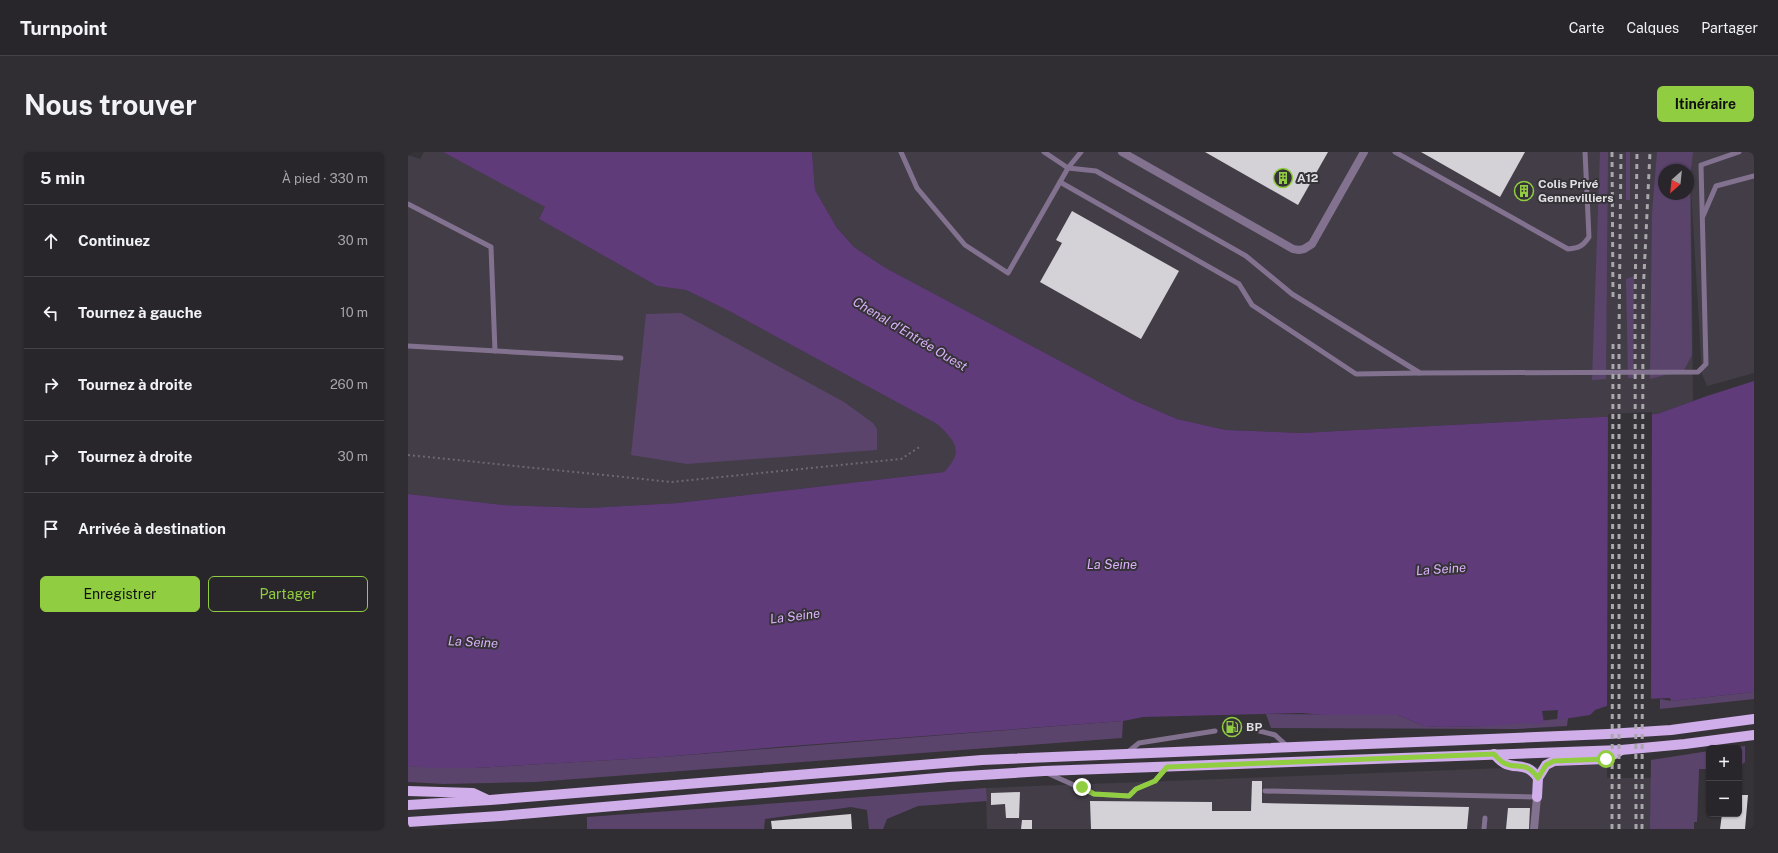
<!DOCTYPE html>
<html lang="fr">
<head>
<meta charset="utf-8">
<style>
  :root { --surface:#28262a; --page:#302e32; --text:#f1f3f6; --muted:#a5a5a8; --line:#444347; --accent:#91cd40 }
  body { margin:0; font-family:"Public Sans",sans-serif; background:var(--page); color:var(--text) }
  .controls { position:absolute; right:12px; bottom:12px; display:grid; overflow:hidden; border-radius:6px; box-shadow:0 1px 3px #0004 }
  .controls button { width:36px; height:36px; display:grid; place-items:center; padding:0; border:0; border-bottom:1px solid var(--line); background:var(--surface); color:var(--text); font:20px sans-serif }
  .compass { position:absolute; left:1250px; top:12px; width:36px; height:36px; border-radius:50%; background:var(--surface); box-shadow:0 1px 3px #0004; rotate:207deg }
  .stop { position:absolute; width:12px; height:12px; margin:-9px; border:3px solid #91cd40; border-radius:50%; background:#fff }
  .stop.end { background:#91cd40; border-color:#fff; box-shadow:0 1px 4px #0008 }
  .list { margin:0; padding:0; list-style:none }
  h2 { display:flex; justify-content:space-between; align-items:center; height:52px; margin:0; padding:0 16px; font-size:17px }
  h2 small { font-size:13px; font-weight:400; color:var(--muted) }
  .list li { display:grid; grid-template-columns:26px 1fr auto; gap:12px; align-items:center; box-sizing:border-box; height:72px; padding:0 16px; border-top:1px solid var(--line) }
  .list b { display:block; font-size:15px; white-space:nowrap }
  .list em { font-size:13px; font-style:normal; color:var(--muted) }
  .actions { display:flex; gap:8px; padding:12px 16px }
  .actions a { flex:1; padding:9px 0; border:1px solid var(--accent); border-radius:6px; text-align:center; font-size:14px; color:var(--accent) }
  .actions .main { background:var(--accent); color:#111 }
  .icon { flex:none; width:22px; height:22px; fill:none; stroke:currentColor; stroke-width:2; stroke-linecap:round; stroke-linejoin:round }
  .map { position:relative; flex:none; width:1346px; height:677px; overflow:hidden; border-radius:6px }
  header { display:flex; align-items:center; gap:24px; box-sizing:border-box; height:56px; padding:0 20px; background:var(--surface); border-bottom:1px solid var(--line) }
  header strong { font-size:19px }
  nav { display:flex; gap:22px; margin-inline-start:auto; font-size:14px }
  .intro { display:flex; align-items:center; justify-content:space-between; box-sizing:border-box; height:96px; padding:0 24px }
  h1 { margin:0; font-size:28px }
  .button { padding:10px 18px; border-radius:6px; background:var(--accent); color:#111; font-size:14px; font-weight:700 }
  main { display:flex; gap:24px; padding:0 24px }
  aside { flex:1; background:var(--surface); border-radius:6px; box-shadow:0 1px 3px #0004 }
  .map>svg:first-child { display:block }
  .built { fill:#423d47; fill-rule:evenodd }
  .green { fill:#5b446c; fill-rule:evenodd }
  .water { fill:#5f3b79 }
  .pier { fill:#363338 }
  .building { fill:#d4d1d7 }
  .lines { fill:none; stroke-linecap:round; stroke-linejoin:round }
  .path { stroke:#6d6a6f; stroke-width:2; stroke-dasharray:2 3; stroke-linecap:butt }
  .lane { stroke:#82728f; stroke-width:5 }
  .street { stroke:#82728f; stroke-width:8 }
  .primary { stroke:#d0aeea; stroke-width:10 }
  .rail { stroke:#a8a7aa; stroke-width:3; stroke-dasharray:5 5; stroke-linecap:butt }
  .route { stroke:#91cd40; stroke-width:5 }
  .labels { text-anchor:middle; dominant-baseline:central; stroke-width:4; stroke-linejoin:round; paint-order:stroke }
  .poi-label { font-size:12px; font-weight:bold; fill:#e0dfe2; stroke:#363338; text-anchor:start }
  .water-label { font-size:13px; font-style:italic; fill:#dab1fa; stroke:#363338 }
</style>
</head>
<body>
<header>
<strong>Turnpoint</strong>
<nav><a>Carte</a><a>Calques</a><a>Partager</a></nav>
</header>
<div class="intro"><h1>Nous trouver</h1><a class="button">Itinéraire</a></div>
<main>
<aside>
<h2>5 min<small>À pied · 330 m</small></h2>
<ul class="list">
<li><svg class="icon" aria-label="ahead" viewBox="0 0 24 24"><path d="M12 20V5M6 11l6-6 6 6"/></svg><div><b>Continuez</b></div><em>30 m</em></li>
<li><svg class="icon" aria-label="left" viewBox="0 0 24 24"><path d="M17 20v-9H6M10 6l-5 5 5 5"/></svg><div><b>Tournez à gauche</b></div><em>10 m</em></li>
<li><svg class="icon" aria-label="right" viewBox="0 0 24 24"><path d="M7 20v-9h11M14 6l5 5-5 5"/></svg><div><b>Tournez à droite</b></div><em>260 m</em></li>
<li><svg class="icon" aria-label="right" viewBox="0 0 24 24"><path d="M7 20v-9h11M14 6l5 5-5 5"/></svg><div><b>Tournez à droite</b></div><em>30 m</em></li>
<li><svg class="icon" aria-label="arrive" viewBox="0 0 24 24"><path d="M6 21V4h12l-3 4 3 4H6"/></svg><div><b>Arrivée à destination</b></div></li>
</ul>
<div class="actions"><a class="main">Enregistrer</a><a>Partager</a></div>
</aside>
<div class="map">
<svg width="1346" height="677" viewBox="0 0 1346 677">
  <rect width="100%" height="100%" fill="#363338"/>
  <g class="built">
    <path d="M16,0H35L138,55L131,67L249,134L278,138L321,159L529,272L544,287L548,295V304L544,312L536,320L270,351L180,356L95,353L0,342V3L12,7Z"/>
    <path d="M404,0H1346V221L1299,234L1294,222L1283,37L1285,249L1249,262L893,281L818,278L769,267L725,248L476,115L446,95L429,76L407,38ZM1256,18H1280V42H1256Z"/>
    <path d="M1199,612V626H1243L1291,617L1289,670H1286V677H579L578,636Z"/>
  </g>
  <g class="green">
    <path d="M1192,0H1200L1198,227L1184,228Z"/>
    <rect x="1218" y="0" width="4" height="48"/>
    <path d="M1249,0H1285L1282,25L1284,203L1276,218L1242,227L1244,61ZM1256,18H1280V42H1256Z"/>
    <path d="M1226,124L1225,226H1220L1218,127Z"/>
    <path d="M273,161L436,250L465,271L469,277V298L279,312L223,303L238,162Z"/>
    <path d="M1346,540V547L1252,557V547L1263,549Z"/>
    <path d="M858,562L990,563L1016,574L1033,575L1078,574L1160,566L1159,574L1109,577L863,576Z"/>
    <path d="M715,569L714,586L127,630L36,632L0,630V614L67,616L255,605Z"/>
    <path d="M1337,594V610L1331,615V596H1324Z"/>
    <path d="M1301,599V617H1291L1289,670H1286V677H1242L1243,608Z"/>
    <path d="M578,636L579,649L510,654L479,667L475,677H461L459,658L443,655L357,667L356,677H179V665Z"/>
  </g>
  <path class="water" d="M35,0H404L407,38L429,76L446,95L476,115L725,248L769,267L818,278L893,281L1249,262L1299,244L1346,229V540L1263,549L1262,546L1210,548V550L1187,558L1182,563L1149,568L1150,558L1134,559L1136,571L1130,572L1112,571L1085,574L1033,575L1016,574L990,563H916L894,561L735,565L715,569L370,595L255,605L67,616H23L0,614V342L95,353L180,356L270,351L536,320C557,299 547,289 529,272L321,159L278,138L249,134L131,67L137,55Z"/>
  <path class="pier" d="M1244,260L1243,549L1212,550L1199,555L1200,262Z"/>
  <g class="building">
    <path d="M797,0H920L890,53Z"/>
    <path d="M1013,0H1117L1092,45Z"/>
    <path d="M664,59L771,119L733,187L632,130L654,91L648,88Z"/>
    <path d="M844,629H854V651L1061,655L1059,677H683L682,649L804,650V659H843Z"/>
    <path d="M612,640L611,666H598L597,652L583,653V641Z"/>
    <path d="M1331,643H1340L1337,677H1312L1314,662H1331Z"/>
    <path d="M1100,656H1122L1121,677H1098Z"/>
    <path d="M443,662L444,677H364L363,669Z"/>
    <path d="M614,668H624V677H613Z"/>
  </g>
  <g class="lines">
    <path class="path" d="M0,303L264,330L493,307L513,294"/>
    <g class="lane">
      <path d="M493,0L509,36L557,93L600,121L660,16L688,19L838,104L884,142L1012,221L1290,220L1298,212L1293,13L1331,0"/>
      <path d="M636,0L660,16L673,0"/>
      <path d="M987,0L1160,97C1171,96 1175,94 1181,85L1177,0"/>
      <path d="M652,30L831,132L844,153L948,222L1012,221"/>
      <path d="M0,52L83,95L87,199"/>
      <path d="M1295,64L1308,34L1346,24"/>
      <path d="M0,194L213,206"/>
      <path d="M848,578L867,583L879,594"/>
      <path d="M720,600L731,591L807,579"/>
      <path d="M639,621L686,642L721,644L728,637L747,629L759,615"/>
      <path d="M857,639L1129,645"/>
      <path d="M1076,677L1077,666"/>
    </g>
    <g class="street">
      <path d="M714,0L885,97L891,98L896,97L904,92L956,0"/>
      <path d="M1126,677L1129,645"/>
    </g>
    <g class="primary">
      <path d="M1086,602C1089,605 1092,609 1096,611C1109,618 1118,609 1130,626"/>
      <path d="M0,639L65,641L80,648"/>
      <path d="M1129,645L1130,626L1138,613L1146,609L1198,607L1212,599"/>
      <path d="M0,653L82,648L574,608L1200,582L1263,578L1346,567"/>
      <path d="M0,670L92,664L541,625L636,619L1213,598L1277,592L1346,583"/>
    </g>
    <g class="rail">
      <path d="M1204,0L1205,146"/>
      <path d="M1204,677L1205,192"/>
      <path d="M1211,677V183L1213,0"/>
      <path d="M1228,677L1227,155L1229,0"/>
      <path d="M1234,677L1235,143L1242,0"/>
    </g>
  </g>
  <g class="lines">
    <path class="route" d="M674,635L686,642L721,644L728,637L747,629L759,615L1086,602C1089,605 1092,609 1096,611C1109,618 1118,608 1130,626L1138,613L1146,609L1198,607"/>
  </g>
  <defs>
    <symbol id="building-ring" viewBox="-11 -11 22 22"><circle r="9.5" fill="#363338" stroke="#91cd40" stroke-width="1.5"/><path d="M-4-6H4V6H1V3H-1V6H-4ZM-2.5-4.3h1.7v1.8h-1.7ZM.8-4.3h1.7v1.8H.8ZM-2.5-1h1.7V.8h-1.7ZM.8-1h1.7V.8H.8Z" fill="#91cd40"/></symbol>
    <symbol id="fuel-ring" viewBox="-11 -11 22 22"><circle r="9.5" fill="#363338" stroke="#91cd40" stroke-width="1.5"/><path d="M-5.5-6h7V0h2V4h1.3V-2.5L3-4.5l.8-.8L6-3V5H2.5V1h-1V6h-7ZM-4.2-4.7v3.2H.2V-4.7Z" fill="#91cd40"/></symbol>
  </defs>
  <g fill-rule="evenodd">
    <use href="#building-ring" x="864" y="15" width="22" height="22"/>
    <use href="#building-ring" x="1105" y="28" width="22" height="22"/>
    <use href="#fuel-ring" x="813" y="564" width="22" height="22"/>
  </g>
  <g class="labels">
    <g class="poi-label">
      <text x="889" y="26">A12</text>
      <text x="1130" y="32">Colis Privé<tspan x="1130" dy="14">Gennevilliers</tspan></text>
      <text x="838" y="575">BP</text>
    </g>
    <g class="water-label">
      <text transform="translate(502 182) rotate(31)">Chenal d'Entrée Ouest</text>
      <text x="704" y="412">La Seine</text>
      <text transform="translate(1033 417) rotate(-4)">La Seine</text>
      <text transform="translate(387 464) rotate(-7)">La Seine</text>
      <text transform="translate(65 490) rotate(3)">La Seine</text>
    </g>
  </g>
</svg>
<div class="controls">
<button>+</button>
<button>−</button>
</div>
<svg class="compass" viewBox="-18 -18 36 36"><path d="M0-13l5 13h-10z" fill="#e53935"/><path d="M0 13l5-13h-10z" fill="#a5a5a8"/></svg>
<div class="stop" style="left:1198px;top:607px"></div>
<div class="stop end" style="left:674px;top:635px"></div>
</div>
</main>
</body>
</html>
